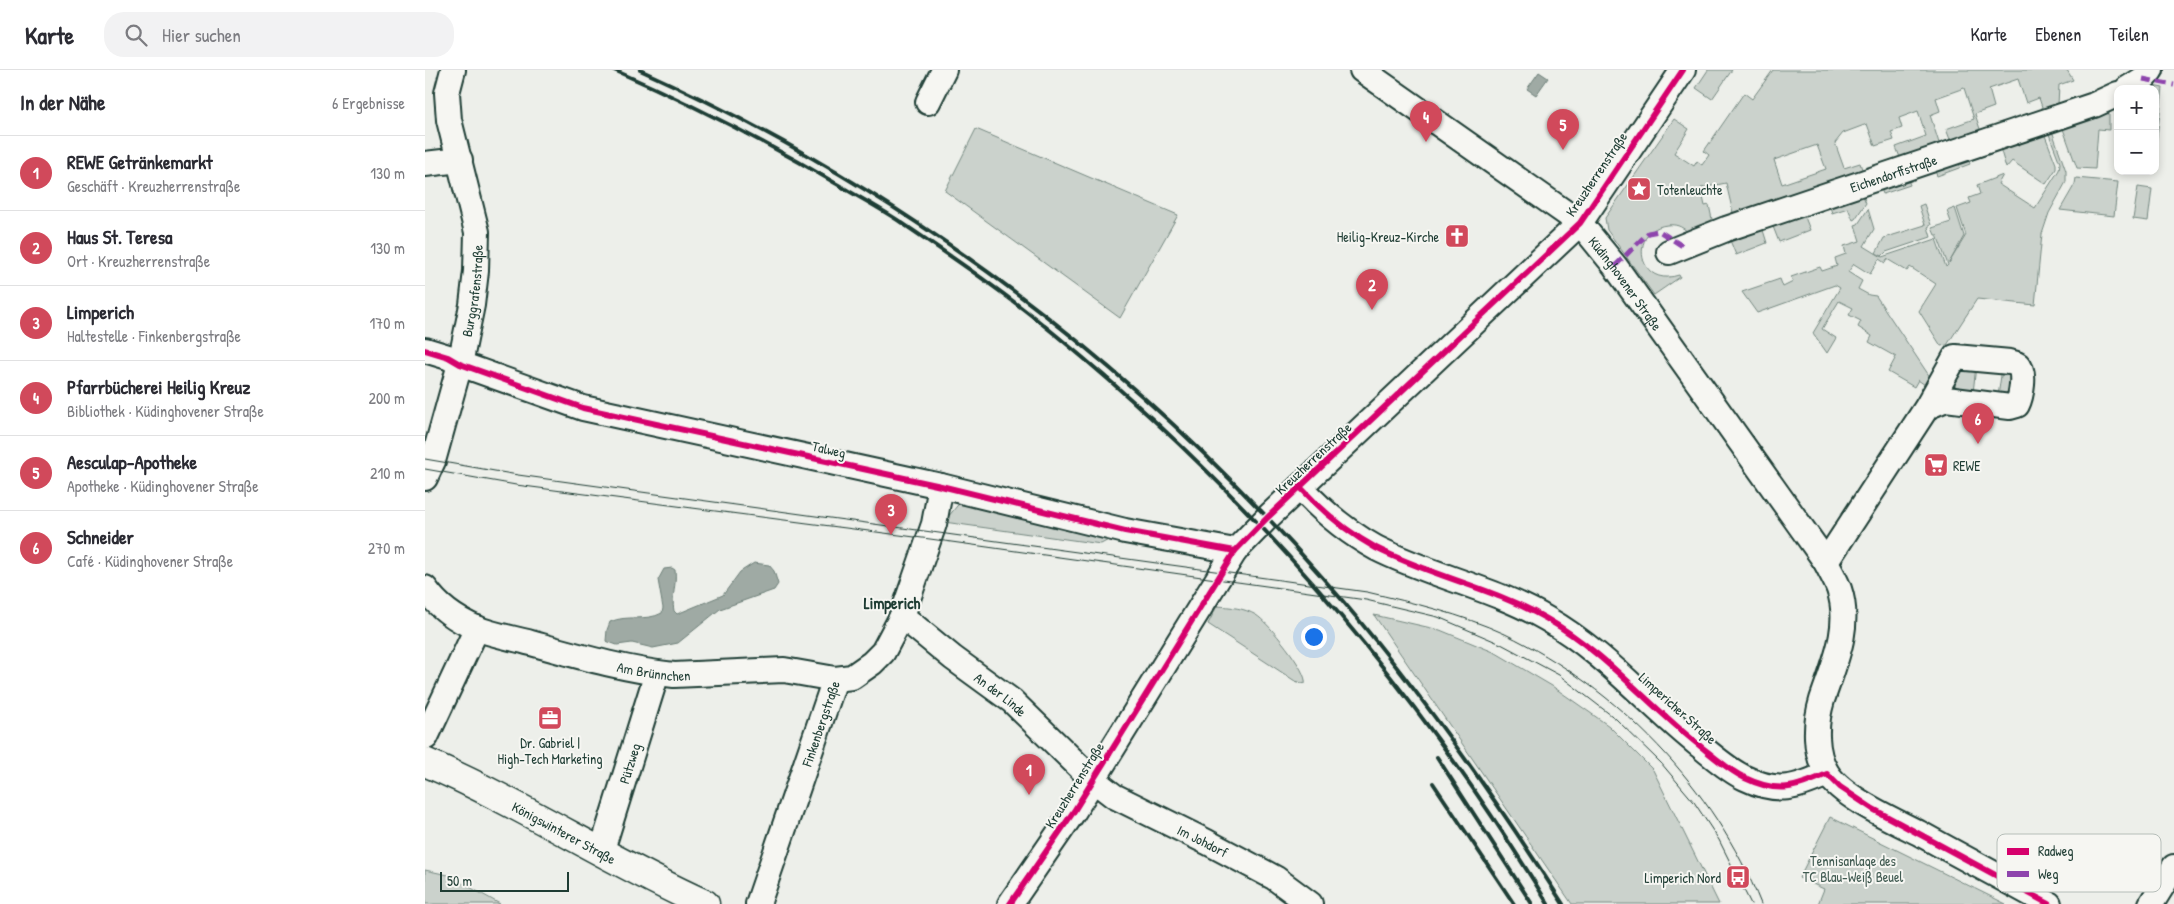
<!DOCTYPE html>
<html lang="de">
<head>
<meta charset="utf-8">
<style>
  :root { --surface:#fff; --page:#f2f2f3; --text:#2b2b33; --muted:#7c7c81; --line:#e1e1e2; --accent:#d1495b }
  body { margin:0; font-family:"Patrick Hand",sans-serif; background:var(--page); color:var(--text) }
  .controls { position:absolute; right:15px; top:15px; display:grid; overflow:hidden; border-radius:10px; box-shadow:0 2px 8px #0003 }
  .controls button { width:45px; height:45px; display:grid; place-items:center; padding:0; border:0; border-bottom:1px solid var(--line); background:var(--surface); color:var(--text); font:25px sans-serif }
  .scale { position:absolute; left:15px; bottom:12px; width:129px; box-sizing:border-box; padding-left:5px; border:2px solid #1f3d34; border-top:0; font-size:14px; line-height:18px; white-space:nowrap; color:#1f3d34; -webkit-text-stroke:4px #f6f6f2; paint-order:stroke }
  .you { position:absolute; left:888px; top:566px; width:18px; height:18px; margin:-12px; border:4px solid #fff; border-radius:50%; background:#1a73e8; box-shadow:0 0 0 8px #1a73e833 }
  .badge { display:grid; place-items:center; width:32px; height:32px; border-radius:50%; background:var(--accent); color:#fff; font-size:16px; font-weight:700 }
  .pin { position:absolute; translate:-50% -41px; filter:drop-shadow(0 1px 2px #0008) }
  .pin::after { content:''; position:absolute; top:26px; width:18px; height:15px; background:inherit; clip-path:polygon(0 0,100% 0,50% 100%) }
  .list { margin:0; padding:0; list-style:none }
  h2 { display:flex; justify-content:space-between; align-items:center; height:65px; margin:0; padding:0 20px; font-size:21px }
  h2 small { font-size:16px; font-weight:400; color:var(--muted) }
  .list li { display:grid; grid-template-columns:32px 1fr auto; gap:15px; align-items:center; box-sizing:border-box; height:75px; padding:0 20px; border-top:1px solid var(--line) }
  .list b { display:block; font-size:19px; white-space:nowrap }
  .list p { margin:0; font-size:16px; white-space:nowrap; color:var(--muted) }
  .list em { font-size:16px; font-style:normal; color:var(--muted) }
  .icon { flex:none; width:28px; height:28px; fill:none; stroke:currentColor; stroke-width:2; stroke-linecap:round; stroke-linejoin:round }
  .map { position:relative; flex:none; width:1749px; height:834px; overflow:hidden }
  header { display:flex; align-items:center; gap:30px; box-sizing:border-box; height:70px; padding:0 25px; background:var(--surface); border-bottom:1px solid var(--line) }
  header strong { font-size:24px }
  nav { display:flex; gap:28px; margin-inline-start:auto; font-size:18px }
  .search { width:350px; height:45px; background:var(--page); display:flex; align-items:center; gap:12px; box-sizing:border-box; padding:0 18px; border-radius:20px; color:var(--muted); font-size:19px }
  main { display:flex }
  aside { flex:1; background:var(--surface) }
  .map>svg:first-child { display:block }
  .green { fill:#cbd2cc; stroke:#758880; fill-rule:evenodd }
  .water { fill:#9faaa4; stroke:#6c7e77 }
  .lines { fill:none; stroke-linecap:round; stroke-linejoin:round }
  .minor-casing { stroke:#1f3d34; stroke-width:28 }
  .major-casing { stroke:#1f3d34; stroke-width:31 }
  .minor { stroke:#f6f6f2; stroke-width:24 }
  .major { stroke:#f6f6f2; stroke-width:28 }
  .tram { stroke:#1f3d34; stroke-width:1 }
  .rail { stroke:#1f3d34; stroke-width:4 }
  .quiet { stroke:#8e44ad; stroke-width:5; stroke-dasharray:10 5; stroke-linecap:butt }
  .cycleway-casing { stroke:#f6f6f2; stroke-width:9 }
  .cycleway { stroke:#d6006c; stroke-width:6 }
  .labels { text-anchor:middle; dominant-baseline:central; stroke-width:4; stroke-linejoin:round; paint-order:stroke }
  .street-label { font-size:14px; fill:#1f3d34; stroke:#f6f6f2 }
  .poi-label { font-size:14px; fill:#1f3d34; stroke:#f6f6f2; text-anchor:start }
  .park-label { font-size:14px; fill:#415b52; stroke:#f6f6f2 }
  .quarter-label { font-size:16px; font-weight:bold; fill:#1f3d34; stroke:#f6f6f2 }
  .key { fill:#f6f6f2; stroke:#b6beb9; stroke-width:1 }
  .key-label { font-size:14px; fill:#1f3d34 }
</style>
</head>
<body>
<header>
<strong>Karte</strong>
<div class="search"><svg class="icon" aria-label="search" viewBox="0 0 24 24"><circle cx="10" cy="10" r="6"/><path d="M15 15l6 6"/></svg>Hier suchen</div>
<nav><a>Karte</a><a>Ebenen</a><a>Teilen</a></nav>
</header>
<main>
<aside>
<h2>In der Nähe<small>6 Ergebnisse</small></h2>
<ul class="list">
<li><span class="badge">1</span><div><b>REWE Getränkemarkt</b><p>Geschäft · Kreuzherrenstraße</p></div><em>130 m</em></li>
<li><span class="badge">2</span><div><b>Haus St. Teresa</b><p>Ort · Kreuzherrenstraße</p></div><em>130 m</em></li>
<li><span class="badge">3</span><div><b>Limperich</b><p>Haltestelle · Finkenbergstraße</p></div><em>170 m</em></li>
<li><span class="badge">4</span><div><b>Pfarrbücherei Heilig Kreuz</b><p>Bibliothek · Küdinghovener Straße</p></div><em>200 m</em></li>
<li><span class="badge">5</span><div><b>Aesculap-Apotheke</b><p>Apotheke · Küdinghovener Straße</p></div><em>210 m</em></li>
<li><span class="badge">6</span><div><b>Schneider</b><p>Café · Küdinghovener Straße</p></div><em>270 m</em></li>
</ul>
</aside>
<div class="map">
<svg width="1749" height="834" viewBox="0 0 1749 834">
  <rect width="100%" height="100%" fill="#edefea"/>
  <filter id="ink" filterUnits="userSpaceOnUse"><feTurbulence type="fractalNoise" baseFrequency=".02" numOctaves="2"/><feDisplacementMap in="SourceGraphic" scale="10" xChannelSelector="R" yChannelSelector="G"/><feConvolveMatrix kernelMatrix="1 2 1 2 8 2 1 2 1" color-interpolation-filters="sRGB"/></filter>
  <g filter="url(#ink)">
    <g class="green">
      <path d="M1283,0H1307L1287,29L1271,18Z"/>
      <path d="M1348,0H1642L1648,10L1634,15L1633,35L1618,40L1614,28L1601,33L1593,9L1564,19L1569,37L1550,44L1556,62L1526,72L1521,59L1549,49L1539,18L1511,28L1515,41L1505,45L1515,76L1476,90L1471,77L1501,66L1493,41L1474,48L1477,58L1466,62L1469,70L1450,76L1442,54L1418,63L1410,73L1419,98L1435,93L1438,102L1309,147L1301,113L1276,118L1280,136L1284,135L1288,154L1263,162C1256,156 1251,154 1242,155C1204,159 1211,219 1254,205L1255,207L1229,225L1182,160L1180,148L1249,49L1264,59L1249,83L1269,96L1272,91L1277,95L1284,85L1279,81L1319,23L1327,29ZM1392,75L1401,99L1357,114L1349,90Z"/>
      <path d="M1728,16L1738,18L1731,74L1730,19H1724Z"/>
      <path d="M1684,41V60L1673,59L1670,99L1652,98L1637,56Z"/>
      <path d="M1626,58L1641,101V112L1624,143L1617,164L1610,235L1552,229L1522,275L1516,276L1494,241L1511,214L1485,197L1482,201L1462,189L1460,193L1454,189L1445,204L1429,194L1423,202L1437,211L1433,219L1444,225L1451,226L1505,307L1500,315L1493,310L1489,317L1463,302L1471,287L1444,272L1447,266L1433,257L1436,251L1424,245L1428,238L1414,231L1397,259L1411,268L1402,283L1388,263L1415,218L1410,215L1332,243L1317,222L1355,209L1358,217L1368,212L1366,207L1395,197L1397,201L1412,196L1410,188L1421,184L1419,176L1435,171L1430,155L1433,154L1443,139L1449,159L1439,176L1457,187L1511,169L1521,197L1523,195L1512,165H1510L1507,158L1526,152L1522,141L1530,138L1539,166L1524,193L1541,165L1532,138L1546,133L1544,128L1555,124L1552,115L1578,105L1573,114L1610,138L1634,100L1635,93L1622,59Z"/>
      <path d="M551,59L753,145L695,248L520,121Z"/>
      <path d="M1619,63L1631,94V99L1621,114L1587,91L1581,98L1575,78Z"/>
      <path d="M1542,86L1545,94L1512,106L1509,98Z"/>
      <path d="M1482,107L1485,115L1458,124L1455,116Z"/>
      <path d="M1651,108L1693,112L1689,146L1635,140L1650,114Z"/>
      <path d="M1713,117L1727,119L1723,151L1708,149Z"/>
      <path d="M1437,123L1441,133L1430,149L1428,150L1423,138L1407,143L1404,134Z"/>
      <path d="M1499,134L1506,155L1503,157L1506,167L1461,182L1457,186L1451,183L1459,168L1500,155L1494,136Z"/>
      <path d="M1378,142L1385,160L1354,172L1347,154Z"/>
      <path d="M1337,157L1342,173L1311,185L1304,168Z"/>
      <path d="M1551,296L1548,323L1534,321L1528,312L1534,299Z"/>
      <path d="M1577,299L1585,305V317L1580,326H1573Z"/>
      <path d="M536,431L695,464L676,474L519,452Z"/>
      <path d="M792,536C806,537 819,538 831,545C843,552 884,602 880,614L870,611L783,554Z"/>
      <path d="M949,545L1015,560L1071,583L1127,616L1184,656L1228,700L1294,834H1147Z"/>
      <path d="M1405,747L1581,834H1393L1399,819L1374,808Z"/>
      <path d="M0,800L23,805L75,834H0Z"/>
    </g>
    <g class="water">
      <path d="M1114,2L1123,8L1111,25L1102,19Z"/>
      <path d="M329,493L344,495L349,501L353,514L349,520L295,539L253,573L228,578L207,573L192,575L181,571L182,560L185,552C202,544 221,552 237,543L238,538L233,510L239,499L247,498L250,500C252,514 246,526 249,541L252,544L298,525L315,502Z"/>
    </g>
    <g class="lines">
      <defs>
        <g id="minor">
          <path id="s1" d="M937,0L1155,153L1190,196L1401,492C1405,501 1411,510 1414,519C1427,557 1409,594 1397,630C1390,653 1389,682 1402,703C1417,727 1468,750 1494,763C1537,787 1581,810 1624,834"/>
          <path d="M1702,19L1718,9L1726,0"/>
          <path d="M503,32L519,0"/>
          <path d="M0,94L35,90"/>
          <path id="s2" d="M1244,182L1301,159L1669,35L1693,24"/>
          <path d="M0,280L23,287L35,294L158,338L516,416L700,461L810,481"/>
          <path id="s3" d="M0,408L8,391L35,294L47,235L51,201L52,162L24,50L22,23L28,0"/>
          <path d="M875,417C897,441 922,462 951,478C1006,506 1069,518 1122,549C1180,582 1222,634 1274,675C1288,686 1303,700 1320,708C1353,724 1371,718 1402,704"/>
          <path d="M1401,492L1502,337L1530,287L1585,292C1587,293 1591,293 1593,295C1601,302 1596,327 1592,335L1585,337L1521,329L1502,337"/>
          <path id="s4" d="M0,518C13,537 30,549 51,558C68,565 88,568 106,573C153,586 201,600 249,605L359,600L410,609L427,607L447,593L458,582L477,546L509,454L516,416"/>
          <path id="s5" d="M477,546L528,588L587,631L667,709L689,726L782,772L850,808L885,834"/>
          <path d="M1,667L52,558"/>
          <path id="s6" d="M176,783L232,603"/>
          <path id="s7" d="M333,834L410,609"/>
          <path d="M585,834L649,741L810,481L842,448L1155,153L1258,0"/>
          <path d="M1726,834L1749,797"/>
        </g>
        <g id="major">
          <path id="s8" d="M0,692C96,733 184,791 280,834"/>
        </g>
      </defs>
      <use href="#minor" class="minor-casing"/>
      <use href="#major" class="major-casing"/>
      <use href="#minor" class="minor"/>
      <use href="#major" class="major"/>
      <g class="tram">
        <path d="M0,389L93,405L942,522C989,533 1036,544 1080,564C1193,618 1289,717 1336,834"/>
        <path d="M0,399L91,415L505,469L941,530L1013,547L1076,574L1134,605L1191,649L1236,693L1269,732L1294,770L1326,834"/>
      </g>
      <g class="rail">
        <path d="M189,0C267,34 343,73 417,117C437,129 458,140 477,153C530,189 583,225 632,266C827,426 992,619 1123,834"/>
        <path d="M215,0C479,119 706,291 897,507C987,609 1065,720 1138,834"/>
        <path d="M1012,687L1107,834"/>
        <path d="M1008,713L1089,834"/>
      </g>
      <g class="quiet">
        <path d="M1718,9L1749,15"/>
        <path d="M1190,196L1223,163L1234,161L1259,177"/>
      </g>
      <defs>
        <g id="cycleway">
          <path d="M0,280L23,287L35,294L158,338L516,416L700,461L810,481"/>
          <path d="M875,417C897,441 922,462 951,478C1006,506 1069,518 1122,549C1180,582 1222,634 1274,675C1288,686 1303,700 1320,708C1353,724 1371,718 1402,704L1415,717L1448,739L1624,834"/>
          <path d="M585,834L649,741L810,481L842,448L1155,153L1258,0"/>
        </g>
      </defs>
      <use href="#cycleway" class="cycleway-casing"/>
      <use href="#cycleway" class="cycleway"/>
    </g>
  </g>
  <defs>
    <symbol id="sight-square" viewBox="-11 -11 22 22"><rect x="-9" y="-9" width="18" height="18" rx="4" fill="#d1495b" stroke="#f6f6f2"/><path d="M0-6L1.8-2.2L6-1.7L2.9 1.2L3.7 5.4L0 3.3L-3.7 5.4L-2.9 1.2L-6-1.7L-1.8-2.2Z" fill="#fff"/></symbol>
    <symbol id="church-square" viewBox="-11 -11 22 22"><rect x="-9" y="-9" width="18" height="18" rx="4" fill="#d1495b" stroke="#f6f6f2"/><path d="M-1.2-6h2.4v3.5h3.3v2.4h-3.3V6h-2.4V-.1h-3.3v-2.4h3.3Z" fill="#fff"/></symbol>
    <symbol id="supermarket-square" viewBox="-11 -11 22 22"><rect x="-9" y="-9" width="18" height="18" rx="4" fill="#d1495b" stroke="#f6f6f2"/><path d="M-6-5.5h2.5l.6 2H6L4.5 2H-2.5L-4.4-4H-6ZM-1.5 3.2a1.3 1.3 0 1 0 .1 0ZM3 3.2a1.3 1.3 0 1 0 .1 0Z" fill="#fff"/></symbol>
    <symbol id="office-square" viewBox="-11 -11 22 22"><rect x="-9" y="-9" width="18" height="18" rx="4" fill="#d1495b" stroke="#f6f6f2"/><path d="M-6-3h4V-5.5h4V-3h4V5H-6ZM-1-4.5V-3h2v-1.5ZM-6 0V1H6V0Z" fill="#fff"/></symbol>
    <symbol id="bus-square" viewBox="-11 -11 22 22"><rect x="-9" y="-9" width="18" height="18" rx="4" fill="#d1495b" stroke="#f6f6f2"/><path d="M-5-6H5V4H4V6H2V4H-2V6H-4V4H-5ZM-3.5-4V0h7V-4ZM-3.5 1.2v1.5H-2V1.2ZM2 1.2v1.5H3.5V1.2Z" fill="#fff"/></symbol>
  </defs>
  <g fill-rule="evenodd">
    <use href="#sight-square" x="1200" y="105" width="28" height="28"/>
    <use href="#church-square" x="1018" y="152" width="28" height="28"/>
    <use href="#supermarket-square" x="1497" y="381" width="28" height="28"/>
    <use href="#office-square" x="111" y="634" width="28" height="28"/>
    <use href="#bus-square" x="1299" y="793" width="28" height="28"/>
  </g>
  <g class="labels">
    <g class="street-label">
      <text stroke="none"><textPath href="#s2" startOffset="238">Eichendorffstraße</textPath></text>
      <text transform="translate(1171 104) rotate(-56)">Kreuzherrenstraße</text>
      <text stroke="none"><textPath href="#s1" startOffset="342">Küdinghovener Straße</textPath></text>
      <text stroke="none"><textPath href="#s3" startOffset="194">Burggrafenstraße</textPath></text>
      <text transform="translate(404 379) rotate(13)">Talweg</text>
      <text transform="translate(888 388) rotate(-43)">Kreuzherrenstraße</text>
      <text stroke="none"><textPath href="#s4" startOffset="249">Am Brünnchen</textPath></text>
      <text stroke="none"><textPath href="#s5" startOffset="126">An der Linde</textPath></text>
      <text transform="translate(1253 638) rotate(42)">Limpericher Straße</text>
      <text stroke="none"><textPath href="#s7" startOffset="191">Finkenbergstraße</textPath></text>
      <text stroke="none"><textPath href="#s6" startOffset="94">Pützweg</textPath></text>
      <text transform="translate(649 715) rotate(-58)">Kreuzherrenstraße</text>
      <text stroke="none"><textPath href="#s8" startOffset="156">Königswinterer Straße</textPath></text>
      <text stroke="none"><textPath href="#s5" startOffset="378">Im Johdorf</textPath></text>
    </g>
    <g class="poi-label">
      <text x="1232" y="119">Totenleuchte</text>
      <text x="1014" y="166" text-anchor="end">Heilig-Kreuz-Kirche</text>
      <text x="1528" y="395">REWE</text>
      <text x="125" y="672" text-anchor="middle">Dr. Gabriel |<tspan x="125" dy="16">High-Tech Marketing</tspan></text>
      <text x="1296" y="807" text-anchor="end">Limperich Nord</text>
    </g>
    <g class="park-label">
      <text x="1428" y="790">Tennisanlage des<tspan x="1428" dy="16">TC Blau-Weiß Beuel</tspan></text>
    </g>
    <g class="quarter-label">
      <text x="467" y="533">Limperich</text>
    </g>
  </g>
  <rect x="1572" y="764" width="164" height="58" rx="8" class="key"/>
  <rect x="1582" y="778" width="22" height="7" fill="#d6006c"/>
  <rect x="1582" y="801" width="22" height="6" fill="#8e44ad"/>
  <g class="key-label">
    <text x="1613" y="786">Radweg</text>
    <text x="1613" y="809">Weg</text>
  </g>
</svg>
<div class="controls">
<button>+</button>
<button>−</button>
</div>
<div class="scale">50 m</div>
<div class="you"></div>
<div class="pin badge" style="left:604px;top:725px">1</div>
<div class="pin badge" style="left:947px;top:240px">2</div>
<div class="pin badge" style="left:466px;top:465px">3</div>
<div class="pin badge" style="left:1001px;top:72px">4</div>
<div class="pin badge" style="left:1138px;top:80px">5</div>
<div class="pin badge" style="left:1553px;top:374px">6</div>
</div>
</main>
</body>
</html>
